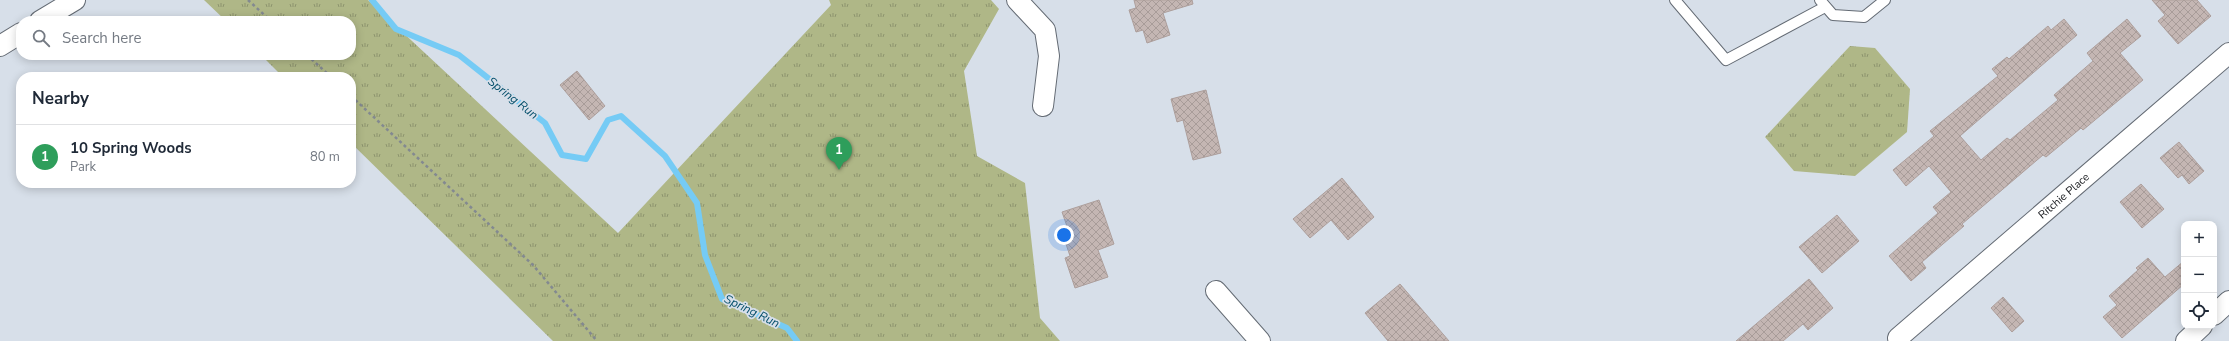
<!DOCTYPE html>
<html lang="en">
<head>
<meta charset="utf-8">
<style>
  :root { --surface:#fff; --page:#f6f6f7; --text:#1f2937; --muted:#747a83; --line:#e0e1e3; --accent:#0f766e }
  body { margin:0; font-family:"Nunito Sans",sans-serif; background:var(--page); color:var(--text) }
  .controls { position:absolute; right:12px; bottom:12px; display:grid; overflow:hidden; border-radius:8px; box-shadow:0 2px 10px #0003 }
  .controls button { width:36px; height:36px; display:grid; place-items:center; padding:0; border:0; border-bottom:1px solid var(--line); background:var(--surface); color:var(--text); font:20px sans-serif }
  .you { position:absolute; left:1064px; top:235px; width:14px; height:14px; margin:-10px; border:3px solid #fff; border-radius:50%; background:#1a73e8; box-shadow:0 0 0 6px #1a73e833 }
  .badge { display:grid; place-items:center; width:26px; height:26px; border-radius:50%; background:var(--accent); color:#fff; font-size:13px; font-weight:700 }
  .pin { position:absolute; translate:-50% -33px; filter:drop-shadow(0 1px 2px #0008) }
  .pin::after { content:''; position:absolute; top:21px; width:14px; height:12px; background:inherit; clip-path:polygon(0 0,100% 0,50% 100%) }
  .list { margin:0; padding:0; list-style:none }
  h2 { display:flex; justify-content:space-between; align-items:center; height:52px; margin:0; padding:0 16px; font-size:17px }
  h2 small { font-size:13px; font-weight:400; color:var(--muted) }
  .list li { display:grid; grid-template-columns:26px 1fr auto; gap:12px; align-items:center; box-sizing:border-box; height:64px; padding:0 16px; border-top:1px solid var(--line) }
  .list b { display:block; font-size:15px; white-space:nowrap }
  .list p { margin:0; font-size:13px; white-space:nowrap; color:var(--muted) }
  .list em { font-size:13px; font-style:normal; color:var(--muted) }
  .icon { flex:none; width:22px; height:22px; fill:none; stroke:currentColor; stroke-width:2; stroke-linecap:round; stroke-linejoin:round }
  .map { position:relative; flex:none; width:2229px; height:341px; overflow:hidden }
  .search { position:absolute; background:var(--surface); box-shadow:0 2px 10px #0003; left:16px; top:16px; width:340px; height:44px; display:flex; align-items:center; gap:10px; box-sizing:border-box; padding:0 14px; border-radius:16px; color:var(--muted); font-size:15px }
  .panel { position:absolute; background:var(--surface); box-shadow:0 2px 10px #0003; left:16px; top:72px; width:340px; height:116px; border-radius:16px }
  .map>svg:first-child { display:block }
  .grass { fill:url(#grass-tufts) }
  .lines { fill:none; stroke-linecap:round; stroke-linejoin:round }
  .stream { stroke:#75cbf5; stroke-width:6 }
  .building { fill:url(#building-cross-hatch); stroke:#ad9f9c }
  .lane-casing { stroke:#646b74; stroke-width:12 }
  .street-casing { stroke:#646b74; stroke-width:22 }
  .path { stroke:#838990; stroke-width:2.5; stroke-dasharray:3 3; stroke-linecap:butt }
  .lane { stroke:#fff; stroke-width:10 }
  .street { stroke:#fff; stroke-width:20 }
  .labels { text-anchor:middle; dominant-baseline:central; stroke-width:3.5; stroke-linejoin:round; paint-order:stroke }
  .street-label { font-size:11px; fill:#15171b; stroke:#d7dfe9 }
  .water-label { font-size:12px; font-style:italic; fill:#034e6a; stroke:#d7dfe9 }
</style>
</head>
<body>
<div class="map">
<svg width="2229" height="341" viewBox="0 0 2229 341">
  <defs>
    <pattern id="grass-tufts" width="24" height="20" patternUnits="userSpaceOnUse"><rect width="24" height="20" fill="#afb787"/><path d="M3 7l-1-3M5 7V3M7 7l1-3M15 17l-1-3M17 17v-4M19 17l1-3" fill="none" stroke="#8d946e"/></pattern>
    <pattern id="building-cross-hatch" width="8" height="8" patternUnits="userSpaceOnUse"><rect width="8" height="8" fill="#c4b6b3"/><path d="M0 0l8 8M0 8l8-8" fill="none" stroke="#a89c99"/></pattern>
  </defs>
  <rect width="100%" height="100%" fill="#d7dfe9"/>
  <g class="grass">
    <path d="M204,0H368L618,233L831,5L829,0H991L999,9L964,71L977,156L1025,183L1040,318L1060,341H553L351,143V77H283L261,55H351V21H226Z"/>
    <path d="M1850,46L1875,48L1910,89L1907,132L1855,176L1794,171L1765,137Z"/>
  </g>
  <g class="lines">
    <path class="stream" d="M372,0L396,29L459,55L545,123L562,155L586,159L608,120L621,116L665,156L697,203L705,255L722,299L787,328L797,341"/>
  </g>
  <g class="building">
    <path d="M1134,0H1192L1193,4L1163,13L1170,35L1147,43L1143,30L1136,32L1129,10L1136,8Z"/>
    <path d="M2152,0H2197L2211,16L2178,44L2158,21L2165,15Z"/>
    <path d="M2064,19L2077,35L1960,136L1981,160L2007,138L2010,140L2058,100L2054,95L2093,61L2087,53L2127,19L2141,36L2120,53L2143,80L2083,130L2081,128L2046,157L2043,155L1996,195L1962,224L1964,226L1922,262L1926,268L1911,281L1889,256L1938,213L1933,207L1951,192L1929,166L1906,186L1893,170L1934,136L1930,131L1998,76L1992,69L2007,57L2009,59L2048,26L2051,30Z"/>
    <path d="M577,71L605,106L589,120L560,85Z"/>
    <path d="M1206,90L1221,153L1193,160L1183,120L1177,122L1171,99Z"/>
    <path d="M2179,142L2204,171L2189,184L2182,175L2178,178L2160,158Z"/>
    <path d="M1342,178L1374,217L1348,240L1331,220L1310,238L1293,219Z"/>
    <path d="M2141,184L2164,209L2142,228L2120,202Z"/>
    <path d="M1099,200L1114,244L1098,250L1108,277L1075,288L1065,258L1070,256L1063,235L1069,232L1062,212Z"/>
    <path d="M1837,215L1859,241L1822,273L1799,247Z"/>
    <path d="M2148,258L2165,277L2184,261V284L2122,338L2103,317L2117,305L2109,296L2138,270L2136,268Z"/>
    <path d="M1809,279L1833,308L1808,330L1803,324L1783,341H1736Z"/>
    <path d="M1400,284L1449,341H1388L1365,313Z"/>
    <path d="M2003,297L2024,321L2012,332L1991,308Z"/>
  </g>
  <g class="lines">
    <defs>
      <g id="lane">
        <path d="M1675,0L1726,60L1825,7"/>
        <path d="M1820,0L1833,15L1864,17L1885,0"/>
      </g>
      <g id="street">
        <path d="M1017,0L1045,30L1049,56L1043,106"/>
        <path d="M40,21L75,0"/>
        <path d="M0,46L21,33"/>
        <path d="M1216,291L1260,341"/>
        <path d="M2214,315L2229,301"/>
        <path id="s1" d="M1900,341L1898,338L2229,53"/>
        <path d="M2186,341L2202,326"/>
      </g>
    </defs>
    <use href="#lane" class="lane-casing"/>
    <use href="#street" class="street-casing"/>
    <g class="path">
      <path d="M248,0L271,21"/>
      <path d="M307,55L331,77"/>
      <path d="M351,96L533,265L597,341"/>
    </g>
    <use href="#lane" class="lane"/>
    <use href="#street" class="street"/>
  </g>
  <g class="labels">
    <g class="street-label">
      <text stroke="none"><textPath href="#s1" startOffset="222">Ritchie Place</textPath></text>
    </g>
    <g class="water-label">
      <text transform="translate(513 98) rotate(38)">Spring Run</text>
      <text transform="translate(752 311) rotate(26)">Spring Run</text>
    </g>
  </g>
</svg>
<div class="controls">
<button>+</button>
<button>−</button>
<button><svg class="icon" aria-label="locate" viewBox="0 0 24 24"><circle cx="12" cy="12" r="6"/><path d="M12 2v4M12 18v4M2 12h4M18 12h4"/></svg></button>
</div>
<div class="you"></div>
<div class="pin badge" style="left:839px;top:170px;background:#2e9e5b">1</div>
<div class="search"><svg class="icon" aria-label="search" viewBox="0 0 24 24"><circle cx="10" cy="10" r="6"/><path d="M15 15l6 6"/></svg>Search here</div>
<section class="panel">
<h2>Nearby<small></small></h2>
<ul class="list">
<li><span class="badge" style="background:#2e9e5b">1</span><div><b>10 Spring Woods</b><p>Park</p></div><em>80 m</em></li>
</ul>
</section>
</div>
</body>
</html>
